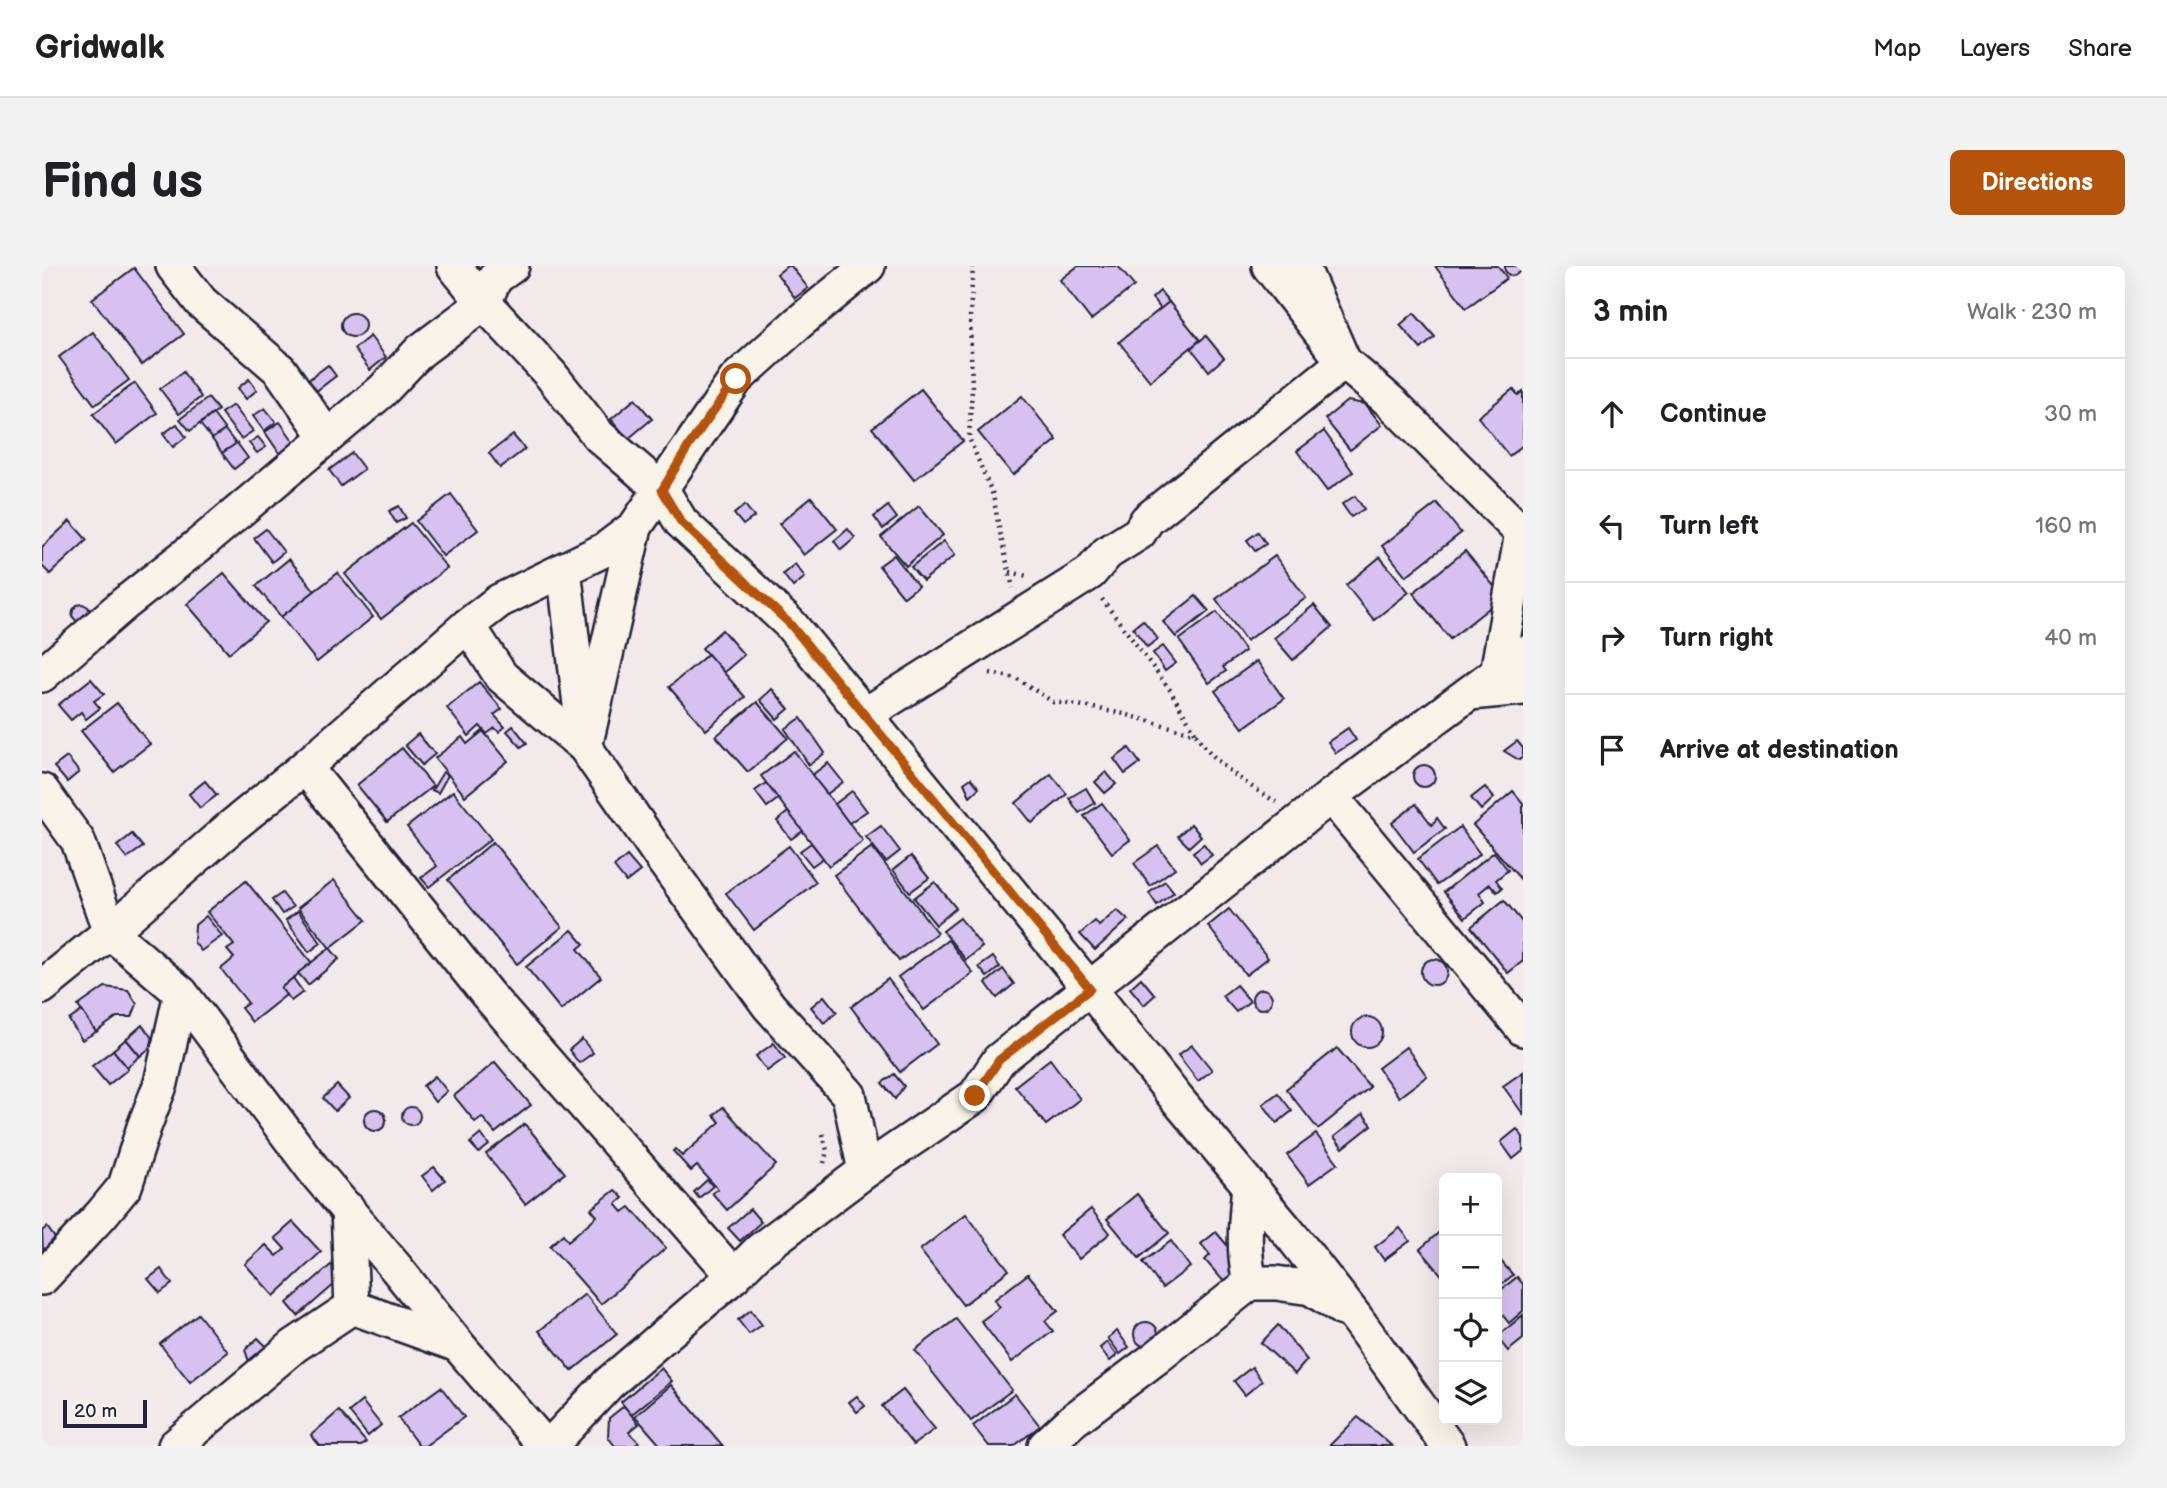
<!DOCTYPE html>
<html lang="en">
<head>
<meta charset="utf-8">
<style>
  :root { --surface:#fff; --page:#f2f2f2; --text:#202124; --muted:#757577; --line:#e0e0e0; --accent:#b45309 }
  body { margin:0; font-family:"Balsamiq Sans",sans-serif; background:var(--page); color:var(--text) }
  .controls { position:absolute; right:21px; bottom:21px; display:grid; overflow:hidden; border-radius:10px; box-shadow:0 7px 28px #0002 }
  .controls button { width:63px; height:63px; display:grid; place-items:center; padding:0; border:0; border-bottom:2px solid var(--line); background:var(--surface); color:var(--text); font:35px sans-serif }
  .scale { position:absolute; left:21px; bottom:18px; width:84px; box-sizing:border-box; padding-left:7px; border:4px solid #22223b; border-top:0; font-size:19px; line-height:24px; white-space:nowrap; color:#22223b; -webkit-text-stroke:5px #f7f3e8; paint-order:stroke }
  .stop { position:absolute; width:21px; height:21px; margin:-16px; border:5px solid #b45309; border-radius:50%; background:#fff }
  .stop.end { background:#b45309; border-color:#fff; box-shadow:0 2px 7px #0008 }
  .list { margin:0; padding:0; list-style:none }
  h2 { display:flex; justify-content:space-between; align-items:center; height:91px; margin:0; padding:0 28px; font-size:30px }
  h2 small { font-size:23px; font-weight:400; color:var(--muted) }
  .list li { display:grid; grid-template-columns:46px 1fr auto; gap:21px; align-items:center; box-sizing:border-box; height:112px; padding:0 28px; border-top:2px solid var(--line) }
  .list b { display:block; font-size:26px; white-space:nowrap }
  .list em { font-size:23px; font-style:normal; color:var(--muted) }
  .icon { flex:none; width:38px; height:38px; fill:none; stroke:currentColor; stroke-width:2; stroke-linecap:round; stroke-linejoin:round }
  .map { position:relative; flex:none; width:1481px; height:1180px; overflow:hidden; border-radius:10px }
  header { display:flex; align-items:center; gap:42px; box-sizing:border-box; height:98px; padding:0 35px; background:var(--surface); border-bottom:2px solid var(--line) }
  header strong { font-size:33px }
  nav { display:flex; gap:38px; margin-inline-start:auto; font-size:24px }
  .intro { display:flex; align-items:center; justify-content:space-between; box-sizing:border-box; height:168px; padding:0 42px }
  h1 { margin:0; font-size:49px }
  .button { padding:18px 32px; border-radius:10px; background:var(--accent); color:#fff; font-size:24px; font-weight:700 }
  main { display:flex; gap:42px; padding:0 42px }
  aside { flex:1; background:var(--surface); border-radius:10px; box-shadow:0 7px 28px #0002 }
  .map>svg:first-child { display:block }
  .building { fill:#d7c1f1; stroke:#22223b; stroke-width:2 }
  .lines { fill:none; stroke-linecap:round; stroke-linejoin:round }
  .minor-casing { stroke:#22223b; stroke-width:38 }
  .path { stroke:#22223b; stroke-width:4.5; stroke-dasharray:2 5; stroke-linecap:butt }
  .minor { stroke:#f7f3e8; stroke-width:33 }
  .route { stroke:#b45309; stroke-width:9 }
</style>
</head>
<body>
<header>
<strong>Gridwalk</strong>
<nav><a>Map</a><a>Layers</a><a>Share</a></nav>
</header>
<div class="intro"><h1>Find us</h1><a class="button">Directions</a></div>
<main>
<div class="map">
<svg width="1481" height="1180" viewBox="0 0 1481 1180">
  <rect width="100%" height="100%" fill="#f1e9ea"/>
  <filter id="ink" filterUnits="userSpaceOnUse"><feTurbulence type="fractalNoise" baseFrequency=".0143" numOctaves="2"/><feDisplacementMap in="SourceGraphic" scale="14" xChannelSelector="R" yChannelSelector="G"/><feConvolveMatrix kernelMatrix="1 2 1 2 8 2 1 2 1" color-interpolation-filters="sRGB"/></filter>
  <g filter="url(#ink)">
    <g class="building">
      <path d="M745,0H749L766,22L753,32L735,8Z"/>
      <path d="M1036,0H1076L1092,20L1049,54L1018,14Z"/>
      <path d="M1393,0H1456L1465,12L1424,42Z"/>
      <path d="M1463,0H1480L1481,4L1472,10L1467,9L1463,5Z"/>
      <path d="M92,2L142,68L100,99L50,33Z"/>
      <path d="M1118,25L1127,36L1119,43L1110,32Z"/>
      <path d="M1127,36L1158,74L1108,115L1077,76Z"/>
      <path d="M1372,47L1393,71L1379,83L1358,59Z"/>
      <circle cx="311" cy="59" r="12"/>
      <path d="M51,66L87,114L53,139L17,91Z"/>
      <path d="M328,70L344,91L328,104L312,83Z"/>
      <path d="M1164,70L1182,92L1167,105L1149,82Z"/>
      <path d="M286,99L294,110L273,126L265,115Z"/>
      <path d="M141,106L159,131L137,148L118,123Z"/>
      <path d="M207,113L215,124L204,133L196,122Z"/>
      <path d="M93,117L115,147L74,178L51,148Z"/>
      <path d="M879,123L921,175L872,214L830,162Z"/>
      <path d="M1471,123L1476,129L1481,125V179L1467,190L1436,151Z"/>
      <path d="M980,130L1015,174L971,209L936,166Z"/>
      <path d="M166,132L176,144L148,165L138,153Z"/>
      <path d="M593,133L610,153L586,173L569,153Z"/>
      <path d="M1305,135L1323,138L1340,159L1308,184L1283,153Z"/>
      <path d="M191,139L211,165L199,173L179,147Z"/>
      <path d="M223,142L234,156L222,165L211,150Z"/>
      <path d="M171,148L183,164L170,173L158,158Z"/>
      <path d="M238,156L255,180L240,191L223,166Z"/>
      <path d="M135,158L144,171L131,181L121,168Z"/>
      <path d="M183,164L194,178L180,187L170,173Z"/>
      <path d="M1282,165L1311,206L1285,225L1255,185Z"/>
      <path d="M471,169L483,183L458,202L447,187Z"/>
      <path d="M216,171L224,181L215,187L207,177Z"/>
      <path d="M195,177L206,192L192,203L180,187Z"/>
      <path d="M310,187L322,203L299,220L287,204Z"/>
      <path d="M409,228L436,264L401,290L374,255Z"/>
      <path d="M1313,230L1322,243L1309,251L1300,238Z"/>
      <path d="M769,231L795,263L762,289L737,258Z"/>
      <path d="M1395,237L1419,267L1364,310L1340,280Z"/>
      <path d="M703,239L712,251L701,259L692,248Z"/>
      <path d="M357,240L364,252L354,257L347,245Z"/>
      <path d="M846,240L855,252L841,263L832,251Z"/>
      <path d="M877,240L901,269L864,300L839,271Z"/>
      <path d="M28,255L45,274L8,308L0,300V281Z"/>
      <path d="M369,257L405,302L339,353L303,308Z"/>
      <path d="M224,263L242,286L230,296L212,272Z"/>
      <path d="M806,263L813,272L799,284L792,275Z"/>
      <path d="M1216,266L1224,278L1213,285L1205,274Z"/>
      <path d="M902,275L913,289L881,315L869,301Z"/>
      <path d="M1423,285L1461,331L1408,373L1371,327Z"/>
      <path d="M852,289L876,320L862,331L837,300Z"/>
      <path d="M1233,290L1264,332L1204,375L1174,333Z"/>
      <path d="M1338,291L1367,326L1332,354L1304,319Z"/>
      <path d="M247,293L273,325L239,351L214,320Z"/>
      <path d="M753,298L763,311L751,321L741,308Z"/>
      <path d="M182,307L224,356L187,387L145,338Z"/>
      <path d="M296,307L331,351L275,396L239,351Z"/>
      <path d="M1154,330L1167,345L1134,371L1121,356Z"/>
      <path d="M41,338L46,341L49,347L36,357L30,350L31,344L35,339Z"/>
      <path d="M1272,339L1290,361L1251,394L1232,372Z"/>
      <path d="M1175,346L1203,385L1181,401L1184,405L1167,417L1137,374Z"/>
      <path d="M1101,354L1116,373L1105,381L1091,362Z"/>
      <path d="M680,364L702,389L681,407L660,382Z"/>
      <path d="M1121,380L1134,397L1123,405L1111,387Z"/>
      <path d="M666,388L703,431L664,464L627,421Z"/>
      <path d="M1215,395L1242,433L1201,462L1173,425Z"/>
      <path d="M49,413L62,428L52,435L58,442L44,453L39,446L29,454L16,439Z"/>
      <path d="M437,416L460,443L452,449L463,461L457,466L453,462L445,468L438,460L427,470L405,442Z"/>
      <path d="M730,423L747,443L735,453L718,434Z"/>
      <path d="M715,436L746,472L706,506L674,470Z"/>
      <path d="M75,437L108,478L72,506L39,465Z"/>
      <path d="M759,452L783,487L767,499L743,463Z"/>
      <path d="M471,460L485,477L479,481L465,465Z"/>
      <path d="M1306,462L1314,474L1294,487L1286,476Z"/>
      <path d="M441,465L466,495L423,530L393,492L420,471L425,478Z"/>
      <path d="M376,468L393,488L380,499L363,479Z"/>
      <path d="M1475,475L1481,482V491L1477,494L1462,485Z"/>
      <path d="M360,482L391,520L345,556L315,519Z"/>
      <path d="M1087,482L1098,497L1083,508L1072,493Z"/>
      <path d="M752,485L821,575L787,600L719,510Z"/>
      <path d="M25,491L37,506L25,516L12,501Z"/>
      <path d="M786,497L801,516L785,528L770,509Z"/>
      <circle cx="1382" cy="510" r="11"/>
      <path d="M401,506L406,509L396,527L390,524Z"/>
      <path d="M1064,506L1074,518L1063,527L1053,516Z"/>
      <path d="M1009,508L1025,528L990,557L974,537Z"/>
      <path d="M929,512L937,522L928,530L922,517Z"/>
      <path d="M163,515L175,529L158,542L147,528Z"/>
      <path d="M724,517L736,533L725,541L713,525Z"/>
      <path d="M1443,521L1452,532L1439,544L1429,532Z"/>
      <path d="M1044,522L1053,537L1037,547L1027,532Z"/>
      <path d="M411,525L449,573L387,621L379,612L395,600L365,561Z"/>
      <path d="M810,525L825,545L807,557L793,538Z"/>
      <path d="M1471,525L1481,537V616L1431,559Z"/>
      <path d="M1060,537L1088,574L1070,587L1042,550Z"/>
      <path d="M1374,538L1390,559L1395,552L1403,563L1372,586L1350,557Z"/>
      <path d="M746,546L761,565L749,573L735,555Z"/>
      <path d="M1149,558L1159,570L1147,581L1136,570Z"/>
      <path d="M839,560L858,585L844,596L824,571Z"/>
      <path d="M1418,561L1438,588L1395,619L1376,593Z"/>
      <path d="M90,568L101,581L85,592L75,580Z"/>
      <path d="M451,576L520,661L475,698L406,614Z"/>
      <path d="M769,577L781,592L770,600L758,585Z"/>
      <path d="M1162,578L1170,589L1159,597L1151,586Z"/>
      <path d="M747,580L774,616L712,664L684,627Z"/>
      <path d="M1116,580L1133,602L1108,620L1092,597Z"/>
      <path d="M830,581L895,667L857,695L792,609Z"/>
      <path d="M1452,586L1466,604L1454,614L1460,622L1455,626L1448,618L1437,627L1443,636L1423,652L1402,626Z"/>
      <path d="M585,590L598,605L584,616L572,601Z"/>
      <path d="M869,590L887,612L868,626L851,604Z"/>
      <path d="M292,614L324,654L288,682L256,642Z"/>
      <path d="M204,615L270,697L239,722L244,729L210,756L199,742L206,737L179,703L192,692L185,684L192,679L165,646Z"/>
      <path d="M1123,615L1132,626L1115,639L1107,627Z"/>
      <path d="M893,616L914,642L894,659L872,632Z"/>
      <path d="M240,627L251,641L240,648L230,634Z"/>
      <path d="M1462,634L1481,657V695L1466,707L1429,661Z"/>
      <path d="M1187,643L1226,692L1204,709L1166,660Z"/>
      <path d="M1075,644L1086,654L1053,684L1038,668L1053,655L1057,660Z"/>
      <path d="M256,645L279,677L267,686L244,654Z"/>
      <path d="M164,650L180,670L159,685L152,676L153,659Z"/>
      <path d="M918,652L940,681L924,694L901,665Z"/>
      <path d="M530,664L542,678L536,683L559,711L519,744L484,701Z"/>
      <path d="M906,674L931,707L882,744L856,711Z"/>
      <path d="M288,682L297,693L266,719L256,707Z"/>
      <path d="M951,691L958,701L945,711L937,701Z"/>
      <circle cx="1392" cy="706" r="13"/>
      <path d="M961,703L972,718L955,732L944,717Z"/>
      <path d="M251,712L261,726L249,735L239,722Z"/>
      <path d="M1099,712L1113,729L1102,739L1088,722Z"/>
      <path d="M846,713L895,778L858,806L809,741Z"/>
      <path d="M1194,719L1208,735L1194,746L1180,730Z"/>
      <path d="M63,721L86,724L95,738L90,751H75L54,766L36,740Z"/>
      <circle cx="1220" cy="733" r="10"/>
      <path d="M782,730L795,746L782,757L769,741Z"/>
      <path d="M40,745L54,766L40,774L27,754Z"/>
      <circle cx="1325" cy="766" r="15"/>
      <path d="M100,759L114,777L98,790L84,773Z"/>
      <path d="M84,773L98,790L85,801L71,784Z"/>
      <path d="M540,773L551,787L537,797L527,784Z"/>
      <path d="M732,777L743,792L725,805L714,790Z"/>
      <path d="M1150,779L1170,804L1156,815L1136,789Z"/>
      <path d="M1364,781L1385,810L1357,831L1336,802Z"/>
      <path d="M1295,782L1328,821L1276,863L1244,823Z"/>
      <path d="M71,784L86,803L66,819L50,800Z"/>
      <path d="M1008,793L1038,833L1004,859L973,820Z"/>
      <path d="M453,796L489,839L453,867L440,851L433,856L412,830Z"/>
      <path d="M1481,806V848L1461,820Z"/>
      <path d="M852,808L862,820L853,833L840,817Z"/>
      <path d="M393,810L405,825L393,836L381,820Z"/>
      <path d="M295,819L307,832L293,845L281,832Z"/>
      <path d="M1236,827L1250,845L1235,857L1221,838Z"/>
      <path d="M681,841L734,899L685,944L670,927L676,923L655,900L649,905L631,885L634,883L640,890L678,856L672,849Z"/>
      <circle cx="369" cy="850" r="9"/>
      <circle cx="333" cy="854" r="11"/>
      <path d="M1321,848L1330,859L1301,882L1292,871Z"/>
      <path d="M483,858L523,907L483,938L444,888Z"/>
      <path d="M1475,863L1481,871V885L1471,893L1459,876Z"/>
      <path d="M439,868L447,879L437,887L428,877Z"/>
      <path d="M1274,868L1296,897L1267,918L1245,889Z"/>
      <path d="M392,901L403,914L391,924L380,910Z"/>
      <path d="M665,914L671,920L657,932L652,926Z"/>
      <path d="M573,924L581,932L574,938L581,946L588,941L624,982L559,1038L508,980L521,968L526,975L555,950L549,943Z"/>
      <path d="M1095,928L1127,967L1097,992L1065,953Z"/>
      <path d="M708,943L719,956L698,975L686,962Z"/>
      <path d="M1049,943L1068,967L1037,993L1017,969Z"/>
      <path d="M924,948L967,1004L921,1039L878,984Z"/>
      <path d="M251,956L279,986L232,1030L203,998L224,979L235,990L243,983L233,972Z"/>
      <path d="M5,961L15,975L1,985L0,965Z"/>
      <path d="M1358,962L1368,975L1342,994L1333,981Z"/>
      <path d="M1402,962V1012L1378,983Z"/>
      <path d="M1174,966L1190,985L1192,1010L1183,1017L1163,994L1168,989L1159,978Z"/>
      <path d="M1129,975L1148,1001L1120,1022L1101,996Z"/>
      <path d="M298,991L294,1017L256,1050L245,1037Z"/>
      <path d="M1457,993L1471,1009L1455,1022V995Z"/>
      <path d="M119,1003L130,1018L118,1027L106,1013Z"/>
      <path d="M986,1008L1016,1045L1003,1055L1011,1065L970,1096L939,1055L958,1041L952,1034Z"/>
      <path d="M1475,1011L1481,1018V1045L1467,1057L1455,1042V1027Z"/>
      <path d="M543,1028L575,1068L530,1105L497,1065Z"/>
      <path d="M709,1044L720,1059L707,1068L696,1054Z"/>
      <path d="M156,1048L186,1086L148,1116L118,1078Z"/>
      <path d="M1481,1049V1073L1466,1085L1455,1071Z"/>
      <path d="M914,1053L970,1124L929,1155L873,1084Z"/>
      <circle cx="1104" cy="1068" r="12"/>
      <path d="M1236,1059L1265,1094L1253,1108L1219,1077Z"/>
      <path d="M1075,1065L1087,1081L1078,1088L1066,1072Z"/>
      <path d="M216,1072L228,1084L209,1101L203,1084Z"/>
      <path d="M1065,1076L1075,1089L1068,1095L1058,1082Z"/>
      <path d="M1210,1101L1220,1115L1203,1129L1192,1115Z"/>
      <path d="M619,1102L630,1115L589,1149L579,1136Z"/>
      <path d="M629,1119L681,1180H619L593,1150Z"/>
      <path d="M399,1121L422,1151L383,1180H377L356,1152Z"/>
      <path d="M861,1124L893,1163L871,1179L840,1140Z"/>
      <path d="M973,1128L998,1160L972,1180H947L931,1160Z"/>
      <path d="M815,1130L823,1140L815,1146L807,1136Z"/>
      <path d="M320,1135L339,1159L326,1170L307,1146Z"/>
      <path d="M582,1140L597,1158L587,1166L597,1176L592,1180H573L566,1171L567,1152Z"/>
      <path d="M297,1145L324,1176L319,1180H278L269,1169Z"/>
      <path d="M1316,1151L1350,1180H1287Z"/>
    </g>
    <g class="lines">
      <defs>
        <g id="minor">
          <path d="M131,0L159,36L238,104L285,171"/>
          <path d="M412,0L442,37L509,109L557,170L620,224L639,256L748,358L1048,723L1134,832L1253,974L1314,1052L1406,1180"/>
          <path d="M1227,0L1302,96L1351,138L1481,268"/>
          <path d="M522,303L543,481L621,594L727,740L807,829L823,905"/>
          <path d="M426,359L459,410L543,481L593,261"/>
          <path d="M1455,407L1480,267"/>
          <path d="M0,409L82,338L158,278L340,125L378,85L442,37L453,12L470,0"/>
          <path d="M1428,427L1481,422"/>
          <path d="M821,450L1048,307L1065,287L1097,267L1105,254L1302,96L1260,0"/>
          <path d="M263,501L445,728L692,1010"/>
          <path d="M0,525L36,575L68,666L139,727L274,907L355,1003L416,1079L503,1180"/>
          <path d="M1289,530L1481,763"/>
          <path d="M0,721L68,666L189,561L263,501L426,359L457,335L564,283L593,261L694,113L756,57L826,0"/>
          <path d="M306,943L310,1041"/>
          <path d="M0,1012L59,949L83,920L102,861L119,817L139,727"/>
          <path d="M1208,1017H1234L1269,1022L1301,1043"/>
          <path d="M310,1041L416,1079"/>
          <path d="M133,1180L252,1080L310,1041"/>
          <path d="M508,1180L567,1117L692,1010L718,984L823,905L933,830L957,794L1289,530L1481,387"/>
          <path d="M1003,1180L1030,1155L1115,1091L1208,1017C1200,982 1204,954 1207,919"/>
        </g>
      </defs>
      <use href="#minor" class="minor-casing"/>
      <g class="path">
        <path d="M931,0L928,50L930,122L927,172L951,229L958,267L971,322"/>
        <path d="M968,306L985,310"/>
        <path d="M1060,333L1128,424L1154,468"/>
        <path d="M948,407L974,412L1011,436L1036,439L1082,448L1154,468C1172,498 1205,518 1234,536"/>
        <path d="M781,868L785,885L782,897"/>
      </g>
      <use href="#minor" class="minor"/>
    </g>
  </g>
  <g class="lines" filter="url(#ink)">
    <path class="route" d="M694,113L648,178L620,224L639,256L748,358L1048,723L957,794L933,830"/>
  </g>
</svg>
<div class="controls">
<button>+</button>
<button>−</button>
<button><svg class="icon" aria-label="locate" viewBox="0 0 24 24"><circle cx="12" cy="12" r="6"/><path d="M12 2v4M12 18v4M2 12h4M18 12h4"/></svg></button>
<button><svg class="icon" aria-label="layers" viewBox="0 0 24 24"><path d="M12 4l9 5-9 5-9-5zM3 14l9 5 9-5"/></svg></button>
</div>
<div class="scale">20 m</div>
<div class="stop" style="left:694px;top:113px"></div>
<div class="stop end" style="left:933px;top:830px"></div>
</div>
<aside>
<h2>3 min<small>Walk · 230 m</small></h2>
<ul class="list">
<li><svg class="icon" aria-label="ahead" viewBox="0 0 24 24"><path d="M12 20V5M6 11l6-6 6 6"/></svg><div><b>Continue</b></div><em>30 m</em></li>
<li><svg class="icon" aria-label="left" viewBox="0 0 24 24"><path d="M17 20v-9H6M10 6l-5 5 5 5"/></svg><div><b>Turn left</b></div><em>160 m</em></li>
<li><svg class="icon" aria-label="right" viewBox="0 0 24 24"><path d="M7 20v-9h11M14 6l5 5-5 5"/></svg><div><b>Turn right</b></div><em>40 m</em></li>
<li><svg class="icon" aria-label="arrive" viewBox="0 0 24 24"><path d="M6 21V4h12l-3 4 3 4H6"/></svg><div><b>Arrive at destination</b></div></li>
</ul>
</aside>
</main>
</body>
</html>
